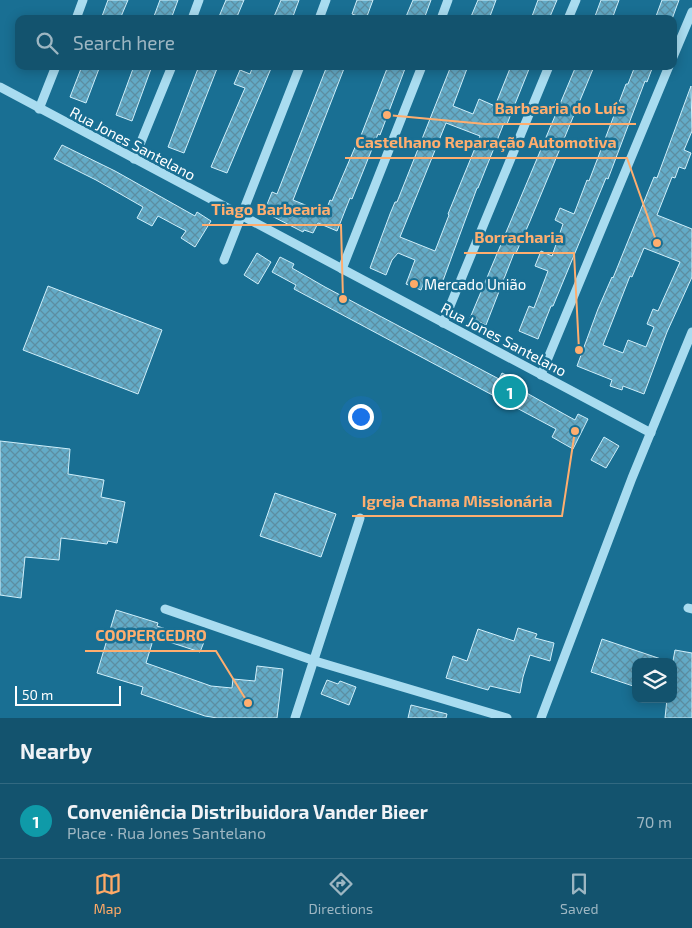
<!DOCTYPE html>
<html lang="en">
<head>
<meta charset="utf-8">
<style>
  :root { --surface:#13536e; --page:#1c5973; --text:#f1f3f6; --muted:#9db6c2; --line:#326981; --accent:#ffaa67 }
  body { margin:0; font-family:"Exo 2",sans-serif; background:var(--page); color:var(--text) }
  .controls { position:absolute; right:15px; bottom:15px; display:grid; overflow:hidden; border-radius:10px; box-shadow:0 2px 12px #0003 }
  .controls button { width:45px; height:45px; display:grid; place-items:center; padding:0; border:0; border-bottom:1px solid var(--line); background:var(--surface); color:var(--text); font:25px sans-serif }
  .scale { position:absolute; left:15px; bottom:12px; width:106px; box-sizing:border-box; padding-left:5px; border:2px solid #fff; border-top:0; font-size:14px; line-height:18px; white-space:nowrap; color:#fff; -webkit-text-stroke:4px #196f93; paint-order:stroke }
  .you { position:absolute; left:360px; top:416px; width:18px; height:18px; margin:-12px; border:4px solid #fff; border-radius:50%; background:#1a73e8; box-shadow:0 0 0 8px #1a73e833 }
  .badge { display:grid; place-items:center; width:32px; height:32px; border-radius:50%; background:var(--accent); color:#fff; font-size:16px; font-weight:700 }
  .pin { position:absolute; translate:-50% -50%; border:2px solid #fff; box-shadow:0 1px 5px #0006 }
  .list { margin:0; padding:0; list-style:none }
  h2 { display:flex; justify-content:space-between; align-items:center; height:65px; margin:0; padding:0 20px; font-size:21px }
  h2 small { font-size:16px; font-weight:400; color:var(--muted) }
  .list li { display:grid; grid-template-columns:32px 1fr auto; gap:15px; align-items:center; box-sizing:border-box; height:75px; padding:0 20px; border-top:1px solid var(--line) }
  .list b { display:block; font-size:19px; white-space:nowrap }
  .list p { margin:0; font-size:16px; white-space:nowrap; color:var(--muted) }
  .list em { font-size:16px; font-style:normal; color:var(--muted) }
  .icon { flex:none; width:28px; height:28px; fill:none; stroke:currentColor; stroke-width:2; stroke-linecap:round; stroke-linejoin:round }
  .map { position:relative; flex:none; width:692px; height:718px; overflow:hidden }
  .search { position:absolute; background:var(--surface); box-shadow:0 2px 12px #0003; left:15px; right:15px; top:15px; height:55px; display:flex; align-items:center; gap:12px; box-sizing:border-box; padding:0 18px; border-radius:10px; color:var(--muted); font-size:19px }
  .sheet { height:140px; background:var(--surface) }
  nav { display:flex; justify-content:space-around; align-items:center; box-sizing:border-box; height:70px; border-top:1px solid var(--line); background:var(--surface); font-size:14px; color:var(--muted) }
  nav a { display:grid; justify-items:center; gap:2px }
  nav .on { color:var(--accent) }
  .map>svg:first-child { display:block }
  .building { fill:url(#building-cross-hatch); stroke:#cfeffb; fill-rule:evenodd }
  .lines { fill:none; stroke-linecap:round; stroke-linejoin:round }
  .minor { stroke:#a9dcf0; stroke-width:9 }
  .poi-dot { fill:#ffaa67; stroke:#196f93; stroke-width:2 }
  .labels { text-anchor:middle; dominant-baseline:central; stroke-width:5; stroke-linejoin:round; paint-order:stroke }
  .street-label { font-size:15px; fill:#fff; stroke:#196f93 }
  .poi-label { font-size:15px; fill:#fff; stroke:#196f93; text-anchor:start }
  .leader { fill:none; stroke:#ffae6f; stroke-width:2 }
  .callout-dot { fill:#ffae6f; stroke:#196f93; stroke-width:2 }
  .callout-label { font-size:16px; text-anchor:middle; font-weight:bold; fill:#ffae6f; stroke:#196f93; stroke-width:5; stroke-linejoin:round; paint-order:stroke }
</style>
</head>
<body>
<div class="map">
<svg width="692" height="718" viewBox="0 0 692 718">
  <defs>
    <pattern id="building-cross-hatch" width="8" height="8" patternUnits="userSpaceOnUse" patternTransform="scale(1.25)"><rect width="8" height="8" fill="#63abc7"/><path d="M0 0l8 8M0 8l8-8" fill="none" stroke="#5c8ea2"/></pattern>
  </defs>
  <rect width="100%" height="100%" fill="#196f93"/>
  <g class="building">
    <path d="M108,0H128L120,19H101Z"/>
    <path d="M160,0H178L171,19H153Z"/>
    <path d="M226,0H244L236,19H218Z"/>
    <path d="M281,0H299L292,19H273Z"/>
    <path d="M357,0H373L366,19L352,14Z"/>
    <path d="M413,0H431L424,19H405Z"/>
    <path d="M478,0H496L489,19H470Z"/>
    <path d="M538,0H557L549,19H531Z"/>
    <path d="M601,0H619L612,19H594Z"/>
    <path d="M662,0H679L672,19H655Z"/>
    <path d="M82,66H100L86,103L70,97Z"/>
    <path d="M134,66H152L132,121L116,115Z"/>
    <path d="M199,66H218L184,153L168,147Z"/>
    <path d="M253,66H272L227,173L211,167L245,88L234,84L240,70L250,74Z"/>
    <path d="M327,66H345L293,200L325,213L330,200L332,201L359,138H360L388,66H406L380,135L378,134L352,199L350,198L337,231L318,223L313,233L304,230L303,232L264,212L272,192L277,194Z"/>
    <path d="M451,66H468L453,106L473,114L479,99L495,106L511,66H523L529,69L507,124L504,123L478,188H477L441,286L425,280L421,290L406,284L415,260L398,253L392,260L386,275L370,268L390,214L395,202H397ZM446,123L480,136L448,214L449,215L435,251L400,237Z"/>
    <path d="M576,66H585L593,69L530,221L516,253H514L486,325L470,318Z"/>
    <path d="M635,66H653L647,82L645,81L608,179L606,178L553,306H551L538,339L519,331L529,306L534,308L548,271L535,266L541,251L552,256L563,224L555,220L560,208L574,214L587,180L589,181L626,84H628Z"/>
    <path d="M691,86L692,131L684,150L691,153L685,169L679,167L675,178L672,177L657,215L692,229V277L667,332L644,394L623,386L622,390L610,386L612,380L577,366L598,309L612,277L613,278L654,177L657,178ZM644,248L680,262L658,311L653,309L647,324L654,327L646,347L628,340L623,353L603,345L630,276L632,277Z"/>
    <path d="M62,145L115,171L195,216L197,212L211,221L195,247L181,238L186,231L158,216L152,226L137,218L143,207L96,180L54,159Z"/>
    <path d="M257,253L271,262L258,284L244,275Z"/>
    <path d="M280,257L294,264L292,268L325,287L499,379L502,373L519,382L516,387L564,414L575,420L578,414L588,419L573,449L552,437L556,429L294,289L296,285L272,272Z"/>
    <path d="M48,286L162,330L138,394L23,350Z"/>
    <path d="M604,437L619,446L606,468L591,460Z"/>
    <path d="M0,441L70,449L68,474L104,480L101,497L125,502L117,543L108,541L107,544L61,538L59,560L25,557L21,598L0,595Z"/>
    <path d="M275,493L336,514L321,557L260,536Z"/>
    <path d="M116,610L158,623L157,626L204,642L200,652L154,637L146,663L211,686L232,688L233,679L255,681L257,666L283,669L277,718H217L205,716L141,694L143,687L97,673Z"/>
    <path d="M518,628L537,634L535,638L554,643L550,661L530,655L523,677L520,693L490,686L488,690L446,678L453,656L467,661L478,629L514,641Z"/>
    <path d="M602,639L664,660V662H636V687L591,672Z"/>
    <path d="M675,650L692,653V718H665L667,699H673V661Z"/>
    <path d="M327,680L338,684L340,681L356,687L349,705L321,694Z"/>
    <path d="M411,705L447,714L446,718H408Z"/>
  </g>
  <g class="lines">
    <g class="minor">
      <path d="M76,19L83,0"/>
      <path d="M192,19L199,0"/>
      <path d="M319,19L326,0"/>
      <path d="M441,19L448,0"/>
      <path d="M568,19L576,0"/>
      <path d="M673,57L692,12"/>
      <path d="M0,87L651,433"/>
      <path d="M39,109L56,66"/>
      <path d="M134,159L172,66"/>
      <path d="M224,260L300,66"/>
      <path d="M342,269L422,66"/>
      <path d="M443,323L549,66"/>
      <path d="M541,375L669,66"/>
      <path d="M688,608L692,609"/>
      <path d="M165,609L315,661L507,718"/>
      <path d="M295,718L360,518"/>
      <path d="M541,718L632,478L692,332"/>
    </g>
  </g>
  <circle class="poi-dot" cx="414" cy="284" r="5"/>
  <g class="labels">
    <g class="street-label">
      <text transform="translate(133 143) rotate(28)">Rua Jones Santelano</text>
      <text transform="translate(504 339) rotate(28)">Rua Jones Santelano</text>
    </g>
    <g class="poi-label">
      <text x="424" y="284">Mercado União</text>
    </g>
  </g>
  <path class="leader" d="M387 115L485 124H636M657 243L627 158H345M343 299L341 225H202M579 350L574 253H464M575 431L562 516H352M248 703L216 651H85"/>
  <g class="callout-dot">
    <circle cx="387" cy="115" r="5"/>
    <circle cx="657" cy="243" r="5"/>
    <circle cx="343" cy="299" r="5"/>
    <circle cx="579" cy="350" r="5"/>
    <circle cx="575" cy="431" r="5"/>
    <circle cx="248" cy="703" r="5"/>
  </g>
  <g class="callout-label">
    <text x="560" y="114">Barbearia do Luís</text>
    <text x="486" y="148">Castelhano Reparação Automotiva</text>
    <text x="271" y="215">Tiago Barbearia</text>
    <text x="519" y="243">Borracharia</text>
    <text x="457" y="507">Igreja Chama Missionária</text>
    <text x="151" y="641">COOPERCEDRO</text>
  </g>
</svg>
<div class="controls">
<button><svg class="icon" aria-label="layers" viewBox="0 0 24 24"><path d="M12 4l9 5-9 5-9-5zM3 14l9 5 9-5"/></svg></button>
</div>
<div class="scale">50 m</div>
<div class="you"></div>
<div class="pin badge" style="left:510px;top:392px;background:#0f9aa8">1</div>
<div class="search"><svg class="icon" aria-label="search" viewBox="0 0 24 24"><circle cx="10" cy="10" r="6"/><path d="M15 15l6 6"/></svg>Search here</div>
</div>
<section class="sheet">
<h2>Nearby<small></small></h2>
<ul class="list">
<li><span class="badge" style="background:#0f9aa8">1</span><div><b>Conveniência Distribuidora Vander Bieer</b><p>Place · Rua Jones Santelano</p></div><em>70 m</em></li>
</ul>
</section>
<nav>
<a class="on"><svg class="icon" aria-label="map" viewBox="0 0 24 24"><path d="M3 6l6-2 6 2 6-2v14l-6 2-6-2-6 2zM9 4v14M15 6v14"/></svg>Map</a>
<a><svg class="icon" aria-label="directions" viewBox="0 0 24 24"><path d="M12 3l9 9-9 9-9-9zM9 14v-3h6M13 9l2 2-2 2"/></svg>Directions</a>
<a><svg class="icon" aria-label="saved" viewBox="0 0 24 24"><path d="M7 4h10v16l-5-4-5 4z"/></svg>Saved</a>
</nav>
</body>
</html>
